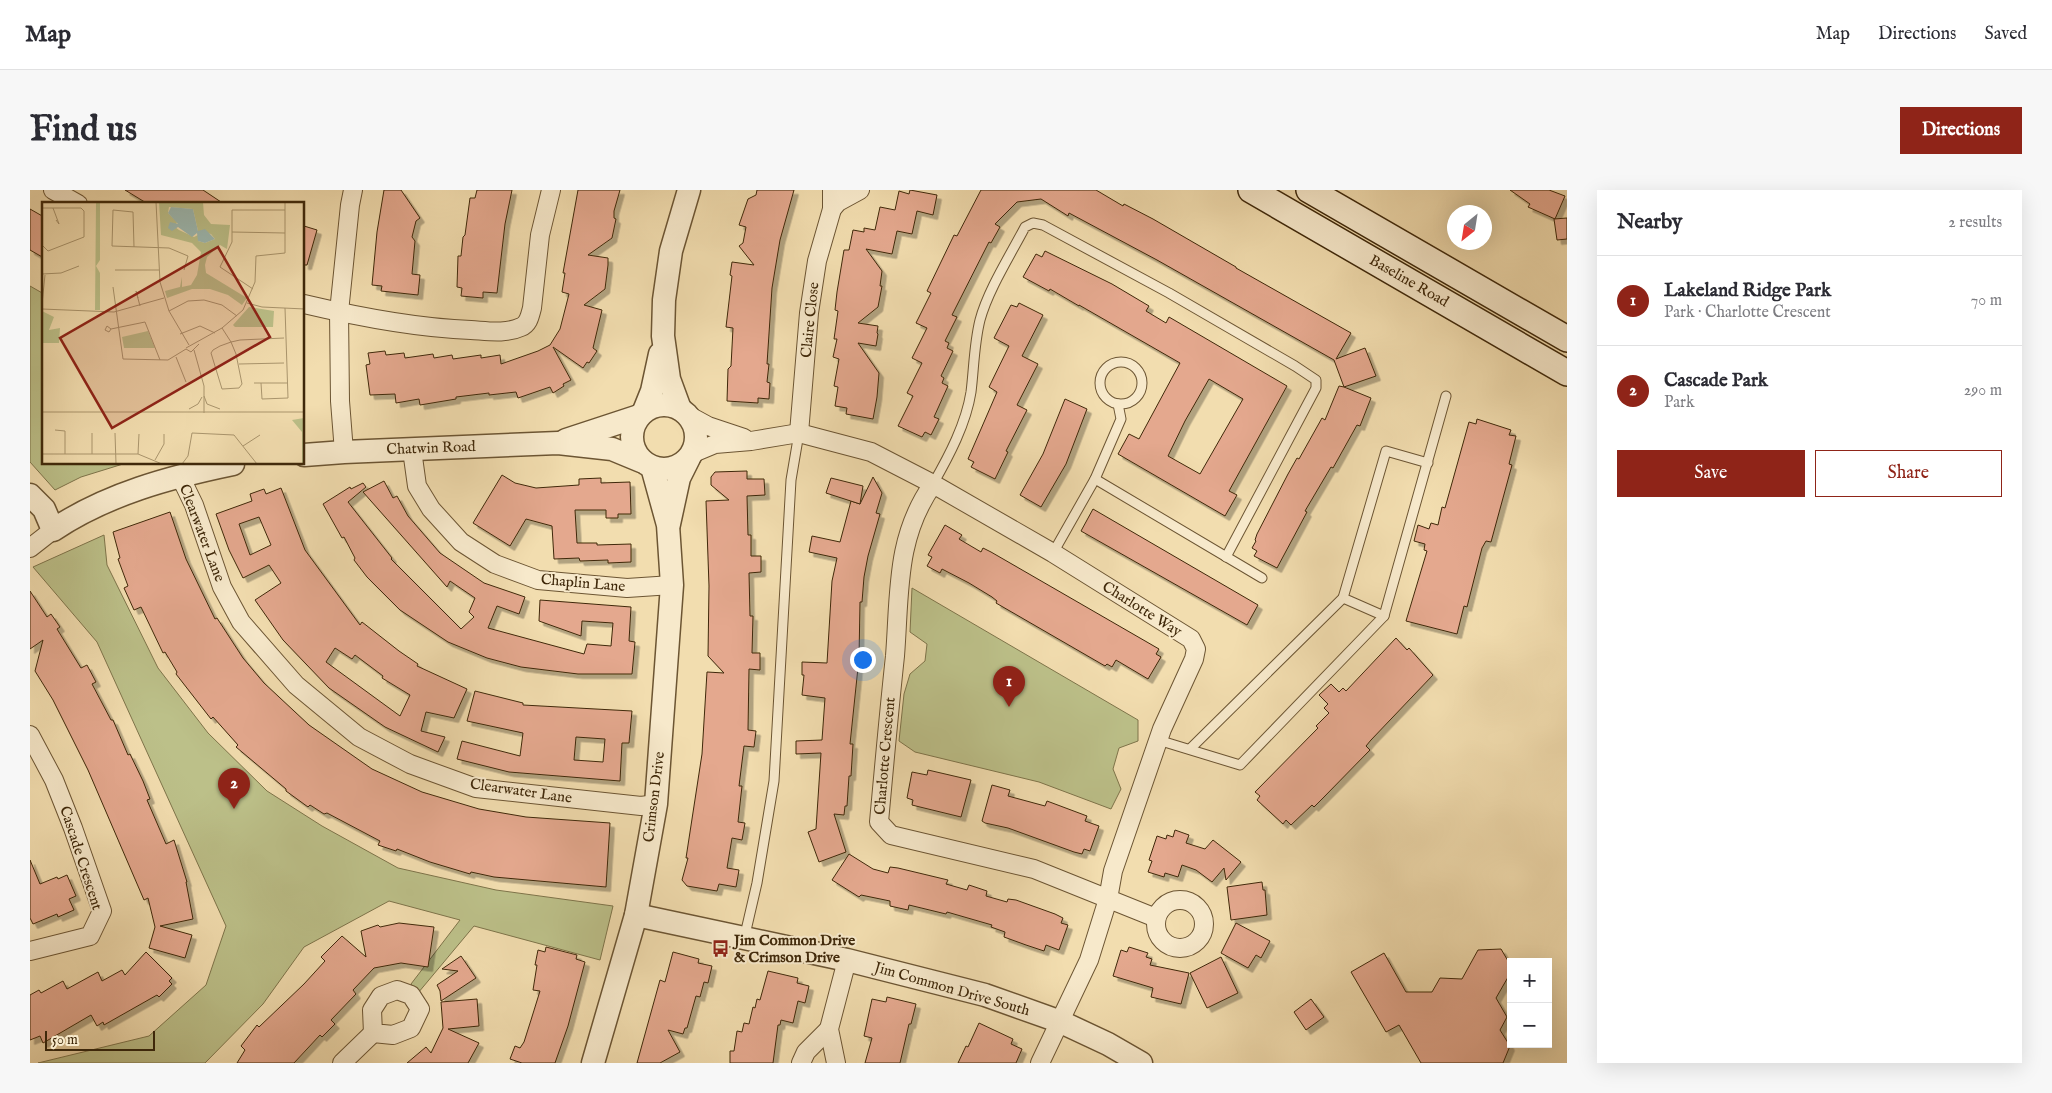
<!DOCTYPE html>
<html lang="en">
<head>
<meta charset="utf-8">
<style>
  :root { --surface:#fff; --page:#f7f7f7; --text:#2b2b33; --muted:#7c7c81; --line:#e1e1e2; --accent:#8f2418 }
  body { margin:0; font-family:"IM FELL English",serif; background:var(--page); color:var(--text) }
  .controls { position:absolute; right:15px; bottom:15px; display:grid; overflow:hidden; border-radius:0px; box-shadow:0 5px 20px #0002 }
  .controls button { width:45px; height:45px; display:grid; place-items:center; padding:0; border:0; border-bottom:1px solid var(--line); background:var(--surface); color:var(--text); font:25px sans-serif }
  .compass { position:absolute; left:1417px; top:15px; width:45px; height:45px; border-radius:50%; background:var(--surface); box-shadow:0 5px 20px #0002; rotate:210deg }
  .scale { position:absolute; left:15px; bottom:12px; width:110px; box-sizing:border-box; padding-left:5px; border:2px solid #3f280a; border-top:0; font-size:14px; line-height:18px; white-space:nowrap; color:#3f280a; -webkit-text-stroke:4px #f7e9cb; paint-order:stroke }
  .you { position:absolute; left:832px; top:469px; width:18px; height:18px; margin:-12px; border:4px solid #fff; border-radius:50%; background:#1a73e8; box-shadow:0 0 0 8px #1a73e833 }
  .badge { display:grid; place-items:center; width:32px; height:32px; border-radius:50%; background:var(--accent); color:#fff; font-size:16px; font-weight:700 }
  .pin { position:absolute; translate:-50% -41px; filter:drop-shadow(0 1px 2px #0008) }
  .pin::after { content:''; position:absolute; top:26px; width:18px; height:15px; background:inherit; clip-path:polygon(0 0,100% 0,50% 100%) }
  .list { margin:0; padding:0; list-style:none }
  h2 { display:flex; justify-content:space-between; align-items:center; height:65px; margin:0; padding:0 20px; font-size:21px }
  h2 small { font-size:16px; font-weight:400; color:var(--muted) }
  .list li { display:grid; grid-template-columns:32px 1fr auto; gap:15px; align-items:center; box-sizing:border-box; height:90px; padding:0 20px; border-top:1px solid var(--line) }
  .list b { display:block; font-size:19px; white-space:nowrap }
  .list p { margin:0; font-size:16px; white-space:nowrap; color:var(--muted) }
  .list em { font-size:16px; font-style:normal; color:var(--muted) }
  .actions { display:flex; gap:10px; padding:15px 20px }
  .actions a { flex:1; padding:11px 0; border:1px solid var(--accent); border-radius:0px; text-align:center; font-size:18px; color:var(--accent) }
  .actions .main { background:var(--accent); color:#fff }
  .map { position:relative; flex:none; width:1537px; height:873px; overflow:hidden; border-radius:0px }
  header { display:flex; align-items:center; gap:30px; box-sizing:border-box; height:70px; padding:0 25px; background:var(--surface); border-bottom:1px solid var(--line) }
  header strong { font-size:24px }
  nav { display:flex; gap:28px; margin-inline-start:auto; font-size:18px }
  .intro { display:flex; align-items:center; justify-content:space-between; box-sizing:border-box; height:120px; padding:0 30px }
  h1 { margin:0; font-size:35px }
  .button { padding:12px 22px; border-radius:0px; background:var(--accent); color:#fff; font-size:18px; font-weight:700 }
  main { display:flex; gap:30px; padding:0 30px }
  aside { flex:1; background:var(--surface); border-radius:0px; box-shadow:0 5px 20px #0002 }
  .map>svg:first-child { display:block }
  .green { fill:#bcc089; stroke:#7e744a }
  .building { fill:#e4a88e; stroke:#3f280a; fill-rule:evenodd; filter:url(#shadow) }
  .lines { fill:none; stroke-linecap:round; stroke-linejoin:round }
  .service-casing { stroke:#6c5533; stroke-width:11 }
  .minor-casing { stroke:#6c5533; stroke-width:20 }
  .tertiary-casing { stroke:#6c5533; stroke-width:25 }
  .secondary-casing { stroke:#3f280a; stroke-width:28 }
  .service { stroke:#f7e9cb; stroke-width:9 }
  .minor { stroke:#f7e9cb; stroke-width:18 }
  .tertiary { stroke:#f7e9cb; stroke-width:22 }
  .secondary { stroke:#f7e9cb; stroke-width:25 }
  .labels { text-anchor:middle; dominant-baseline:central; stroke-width:4; stroke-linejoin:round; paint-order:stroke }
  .street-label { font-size:15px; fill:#3f280a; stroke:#f7e9cb }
  .poi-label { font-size:15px; font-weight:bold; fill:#3f280a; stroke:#f7e9cb; text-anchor:start }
  .inset-road { fill:none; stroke:#aa956d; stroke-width:1 }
  .view { fill:#8f2418; fill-opacity:0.15; stroke:#8f2418; stroke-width:2.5 }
  .inset-edge { fill:none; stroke:#3f280a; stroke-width:2.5 }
</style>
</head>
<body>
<header>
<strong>Map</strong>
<nav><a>Map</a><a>Directions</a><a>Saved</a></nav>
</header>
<div class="intro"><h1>Find us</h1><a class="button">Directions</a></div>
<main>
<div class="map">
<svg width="1537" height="873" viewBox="0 0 1537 873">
  <defs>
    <filter id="shadow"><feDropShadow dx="4.5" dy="4.5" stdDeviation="0" flood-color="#0004"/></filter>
  </defs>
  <rect width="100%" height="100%" fill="#f2ddaf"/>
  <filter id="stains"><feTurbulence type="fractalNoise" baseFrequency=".004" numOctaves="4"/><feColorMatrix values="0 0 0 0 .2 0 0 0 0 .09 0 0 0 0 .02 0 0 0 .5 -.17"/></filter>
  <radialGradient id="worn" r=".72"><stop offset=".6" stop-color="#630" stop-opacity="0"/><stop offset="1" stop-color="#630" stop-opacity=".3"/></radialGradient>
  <g class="green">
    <path d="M0,96L14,104V274H93L51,287L25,300L0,272Z"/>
    <path d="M74,345L77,375L128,478L178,543L237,601L292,636L368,678L466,700L583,716L570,770L444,736L388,803L381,794L430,730L359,711L274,757L233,814L175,873H8L119,846L176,795L196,736L67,452L3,377Z"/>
    <path d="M882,398L1108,530V551L1089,558L1083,579L1091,599L1081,619L1009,592L885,562L869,551L874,504L880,484L895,471L897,454L880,442Z"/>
  </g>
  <g class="building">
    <path d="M95,0H173L194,14H118Z"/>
    <path d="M354,0H371L390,28L386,31L382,47L385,51L382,84L390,85L388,105L351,101L352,96L342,95L347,42Z"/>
    <path d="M447,0H482L475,34L467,103L453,102V108L431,106L432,98L427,97L428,66H431L433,47L435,45L440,8H445Z"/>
    <path d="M548,0H590L584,21V28L586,29L582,48L558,65L578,68V75L575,99L554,115L572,120L563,158L567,161L559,173L557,172L553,178L523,157L541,190L533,194L534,196L523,203L520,197L488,208L486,202L459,205V203L426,207V209L390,215L389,209L366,213L365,204L340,205L336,175L340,174L338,163L355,161L356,165L374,163L375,168L403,164L404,168L422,165L423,169L451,165V168L470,165L471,174L508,161L520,155L530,139L539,104L532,102L535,83H533Z"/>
    <path d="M727,0H764L750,50L742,98L737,174H739L737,192L740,193L739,209L728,208V213L697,211L698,179L701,176L703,138L696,137L702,86L700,85L702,72L724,75L709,56L713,53L716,37L709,35L718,9L726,5Z"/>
    <path d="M880,0L907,5L903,25L887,21L882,44L867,41L862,64L836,59L852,81L850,96H852L848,117L828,133L848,136L847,143L848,144L846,156L828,153L849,183L847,207L843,229L816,224L817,218L805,216L808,197L804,196L809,169L803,167L807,149H804L808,121L805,120L807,102L814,60H819L823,40L834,42V38L845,40L850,17L865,20L869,1L879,4Z"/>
    <path d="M951,0H1066L1093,16L1094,14L1123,29L1206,77V78L1321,143L1306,169L1335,158L1346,186L1314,197L1341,208L1330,236L1327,235L1303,278L1301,277L1275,321L1277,322L1247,378L1224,366L1227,361L1222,358L1226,351L1225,350L1227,344L1258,284L1267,268L1269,269L1292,228L1295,230L1309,196L1314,197L1304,170L1127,70L1039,23L1038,26L1011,9L987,12L965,34L970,37L961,53L959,52L922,125L927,127L915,151L919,153L917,158L923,161L911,186L914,188L912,193L918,196L904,227L909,229L901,245L895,242L892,247L868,236L883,206L877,203L892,173L882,168L897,138L886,133L901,103L897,101L924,45L927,46Z"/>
    <path d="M1480,0H1519L1535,6L1525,29L1498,17L1500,14Z"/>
    <path d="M0,19L14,27V68L0,60Z"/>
    <path d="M1537,28V49L1527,50L1524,29Z"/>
    <path d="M274,36L287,40L277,75H274Z"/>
    <path d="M1015,61L1082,94L1119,116L1116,121L1136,133L1139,127L1257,196L1199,301L1207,305L1195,326L1088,264L1099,244L1109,249L1150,173L1049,115V116L1020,99L1019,101L993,87L1006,64L1012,67ZM1179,189L1213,209L1170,284L1138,266L1155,231Z"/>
    <path d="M989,113L1013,125L992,166L1008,174L987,215L997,220L976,261L978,262L965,289L941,277L944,272L938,269L967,202L959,197L979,156L964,148L981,115L987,117Z"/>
    <path d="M1035,209L1057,219L1036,274L1011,317L990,305L1013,264Z"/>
    <path d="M1447,229L1481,240L1479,245L1486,246L1479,274L1482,275L1461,352L1456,351L1452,358L1437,417L1434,416L1427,444L1376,431L1397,361L1394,360L1395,354L1384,351L1388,335L1399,339L1401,333L1408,335L1412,317L1415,318L1439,232L1446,234Z"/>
    <path d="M717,281V289H734L735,305L717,306L718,345H721V366H731V382L719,383L720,426H723L722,463H730V480L719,479L718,540L726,541L724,557L714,556L709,596H712L708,632L715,633L712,650L702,648L697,678L709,680L706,697L689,694L687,701L657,696L652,690L658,668H656L672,564L677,482L694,483L678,466L679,396L676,311L699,310L681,295V287L685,282Z"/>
    <path d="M472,285L485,293L506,298L549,295V289L571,288V293L600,292L601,324H588V328H576V320H545L547,353H567V355L601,354V372L578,373V370L550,371L549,368L524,369L522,336L496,329L480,356L443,333Z"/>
    <path d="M843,287L852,303L846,323L850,324L838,366L834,387L832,412H830L829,468L820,554H823L821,586H819L817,616H815L814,625L804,624L816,662L789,672L778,642L786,639L791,563L766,564V551L792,550L795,508L772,505L774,485H772V472L797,473L802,391L807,368L779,362L782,346L810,352L821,311L830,314Z"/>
    <path d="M801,288L833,296L830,314L796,303Z"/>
    <path d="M354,291L363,308L367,306L378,326L410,363L454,393L495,407L489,424L467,416L458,438L554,464L557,454L581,456L583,433L552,431L551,446L509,431L510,410L601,417L599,451L605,452L602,484H548L491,477L457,468L418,452L370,420L337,387L324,370L325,368L314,347L312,348L293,314L320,297L321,299L333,293L336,297L318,312L362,368L361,369L431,439L444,427L439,422L445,408L420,391L417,397L333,302Z"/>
    <path d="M251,298L275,360L330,435L332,432L369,461L388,474L387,476L437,499L424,528L396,522L391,541L415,547L408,562L355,537L299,498L253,450L225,410L251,393L239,375L213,388L199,360L186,324L222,311L220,304L234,299L236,304ZM229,327L241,355L220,365L209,334ZM305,458L322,469L325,465L353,486L352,488L380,505L370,526L296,472Z"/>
    <path d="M1063,319L1228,415L1217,435L1051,341Z"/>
    <path d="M140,322L156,369L185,429L187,428L213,468L234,493L279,535L342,579L392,602L449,619L496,627L580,633L576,697L464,687L441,682L440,684L400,672L367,659L366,661L348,655L350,651L297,623L294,624L280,615L278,617L256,601V599L206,557L208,555L183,527L181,529L146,484L147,482L135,462L133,463L111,417L104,420L94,398L98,396L88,369L90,368L83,342Z"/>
    <path d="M915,335L932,345L929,349L951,362L953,358L961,362L1129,459L1126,464L1131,467L1118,489L1086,470L1082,477L1077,474L1075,476L966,413L967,411L962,407L939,393L912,379L910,383L897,376L902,367L898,365Z"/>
    <path d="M0,401L17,427L21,424L30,437L27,439L51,478L57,475L66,492L62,494L81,530H83L98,565L100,564L113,591L120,609L117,610L136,654L144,650L157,692H156L163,729L130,736L162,745L155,768L119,758L125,737L118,708L114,710L58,580L23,510L5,481L13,450L0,459Z"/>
    <path d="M1366,448L1377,460L1379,458L1403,485L1341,550L1336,556L1340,560L1294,607L1284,617L1282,615L1261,635L1256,630L1253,634L1227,610L1230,606L1225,602L1288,538L1286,536L1299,523L1294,518L1298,514L1289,505L1301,494L1309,502L1313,498L1316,501Z"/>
    <path d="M445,501L493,513V515L602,521L599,553H592L590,591L479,582L427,569L432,551L490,566L493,543L437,531ZM546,547L575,549L573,572L544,570Z"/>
    <path d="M898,580L941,590L931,627L890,617L882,615L883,610L877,608L882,582L897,585Z"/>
    <path d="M962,595L980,600L978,606L1015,616L1017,611L1057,626L1055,631L1069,636L1060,661L1054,659L1052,664L1044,662L978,638L955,633L952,631Z"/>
    <path d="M1145,640L1159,645L1156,653L1175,659L1183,650L1211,672L1196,690L1194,678L1182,692L1166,680L1152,675L1148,687L1135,683L1134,687L1118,682L1122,671L1119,670L1127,646L1136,649L1137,645L1143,647Z"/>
    <path d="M819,664L843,679L858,683L860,677L868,678L918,690L916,694L937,700L939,695L957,701L956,706L977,712L978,709L986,710L1025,724L1033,728L1031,733L1038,735L1029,760L1016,755L1014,761L996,755L974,747L975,742L961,737L962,735L917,722L916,724L879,715L878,720L860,716V711L831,705L829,707L802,690Z"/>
    <path d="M0,670L10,694L27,687L28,689L37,685L46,706L39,709L44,720L28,727L27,724L3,734L0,728Z"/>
    <path d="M1232,692L1233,700H1235L1237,725L1201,730L1197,697Z"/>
    <path d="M369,733L404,737L398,777L371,773L344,778L323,800L326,804L301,830L305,834L292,847L290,845L264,873H207L215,860L211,856L227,835L229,837L274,794L295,771L291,767L312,746L336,767L331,741L348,735L350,737Z"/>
    <path d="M1206,733L1240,751L1231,768L1226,765L1218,778L1191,763Z"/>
    <path d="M516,757L547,765L546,769L555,772L538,836L525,873H492L480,869L485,856L490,858L494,852L501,830L510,801L503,800L507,775H505L508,760L515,762Z"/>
    <path d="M1099,757L1118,763L1116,767L1122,769L1120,775L1159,783L1151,814L1121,807L1123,798L1083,786L1091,760L1097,762Z"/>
    <path d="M1471,759L1481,776V782L1466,808L1477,827L1470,840L1480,856L1473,873H1391L1369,835L1356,842L1321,782L1354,763L1376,802H1402L1410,788L1432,789L1448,760Z"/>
    <path d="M116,762L142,788L139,791L142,794L129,807L127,805L74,835L73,832L67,836L61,825L13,853L10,846L0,850V805L9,800L11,803L33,791L37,799L68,782L72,791L92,780L95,785Z"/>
    <path d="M643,762L669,769L668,773L682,776L678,793L674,792L670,807L666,806L657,838H655L653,844L638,840L650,862L630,873H607L630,790L635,792Z"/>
    <path d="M431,766L446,788L411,811L410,801L407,795L428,781L412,779Z"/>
    <path d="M1191,767L1208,803L1177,818L1160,783Z"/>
    <path d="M738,781L768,788L767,793L779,796L775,813L768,811L763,833L751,830L750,835H748L743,873H700V861H704L707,841L712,842L714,833L719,834L723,817L725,818L727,809L730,810Z"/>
    <path d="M857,807L886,814L881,834H879L870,873H835L842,848L834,846L842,809L856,812Z"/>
    <path d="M447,809L449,836L418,839L449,853L438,873H377L396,857L401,863L413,838L411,812Z"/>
    <path d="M1281,809L1294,827L1276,840L1264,822Z"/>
    <path d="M949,833L983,849L981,854L992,859L986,873H928L936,856L938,857Z"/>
  </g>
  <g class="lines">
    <defs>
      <g id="service">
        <circle cx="1091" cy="193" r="21"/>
        <path d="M1065,289L1232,388"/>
        <path d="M903,294C919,266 936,234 941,202C944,178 944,154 950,130C958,100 981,64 995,37L1003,33L1013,35L1139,103L1265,176L1286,190V198L1196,367"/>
        <path d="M1023,363L1065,289L1091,229L1088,214"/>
        <path d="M1354,426L1313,408L1356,261L1398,273"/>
        <path d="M1128,550L1210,575L1354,426L1416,206"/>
        <path d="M1160,559L1313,408"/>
        <path d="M714,749L727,693L744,591L761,290L769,243"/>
      </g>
      <g id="minor">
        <path d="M23,0L48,14"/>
        <path d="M802,0V19L808,12L830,0"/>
        <path d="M274,114C329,127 385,138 441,140C458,141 476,144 491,137C499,134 500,125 502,118L510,45L521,0"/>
        <path d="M656,224L678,236L714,248"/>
        <path d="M769,243L779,123L787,71L802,19"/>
        <path d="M382,260L387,296L401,319L431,352L465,374L508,390L597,398L642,395"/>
        <path d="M314,262L310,211L309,122L320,15L323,0"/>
        <path d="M661,264L685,254L721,251L769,243L841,262L903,294L1023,363L1161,449L1166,459L1164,469L1132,539L1083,681L1078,709L1059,770L1010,873"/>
        <path d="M150,286L164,315L192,397L211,432L266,495L329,547L380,574L446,598L611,616L626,614"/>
        <path d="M903,294C865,348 870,403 865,466C859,521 854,577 849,632L861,645L1004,679L1126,728"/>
        <path d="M0,358L23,340"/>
        <path d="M0,545L24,590L43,638L72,721L60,746L0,761"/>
        <circle cx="1150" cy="734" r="24"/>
        <path d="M367,800L381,805L390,819L381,838L363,845L343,843L342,820L351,806Z"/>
        <path d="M312,873L343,843"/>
        <path d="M771,873L776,862L799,839"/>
        <path d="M806,873L799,839L817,770"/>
      </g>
      <g id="tertiary">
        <circle cx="634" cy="247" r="32"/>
        <path d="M650,219L639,189L633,146L634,110L641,61L659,0"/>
        <path d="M614,221L622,201L630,164"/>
        <path d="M536,250L609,226"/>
        <path d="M274,265L314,262L528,253L582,259L611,271"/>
        <path d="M0,305L14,319L23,340C77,304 140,287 203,274"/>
        <path d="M639,334L649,288L659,268"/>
        <path d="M606,725L817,770L955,805L1031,832L1078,854L1111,873"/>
        <path d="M563,873L606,725L626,614L642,395L638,335L622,277"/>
      </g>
      <g id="secondary">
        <path d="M1221,0L1537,183"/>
        <path d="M1279,0L1537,149"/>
      </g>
    </defs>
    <use href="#service" class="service-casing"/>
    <use href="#minor" class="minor-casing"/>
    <use href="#tertiary" class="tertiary-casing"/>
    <use href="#secondary" class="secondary-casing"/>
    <use href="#service" class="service"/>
    <use href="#minor" class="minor"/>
    <use href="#tertiary" class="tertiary"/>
    <use href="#secondary" class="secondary"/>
  </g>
  <defs>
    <symbol id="bus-bare" viewBox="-9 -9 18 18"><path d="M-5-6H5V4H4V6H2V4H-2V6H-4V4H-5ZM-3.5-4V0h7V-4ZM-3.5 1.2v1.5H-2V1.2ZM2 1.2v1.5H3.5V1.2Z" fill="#8f2418" stroke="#f7e9cb" stroke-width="2.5" paint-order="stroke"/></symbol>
  </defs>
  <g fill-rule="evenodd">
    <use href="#bus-bare" x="678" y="746" width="25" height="25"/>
  </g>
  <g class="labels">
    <g class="street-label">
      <text transform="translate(1379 91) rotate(30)">Baseline Road</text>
      <text transform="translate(780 130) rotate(-84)">Claire Close</text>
      <text transform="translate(401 258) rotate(-2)">Chatwin Road</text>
      <text transform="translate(172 343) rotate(69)">Clearwater Lane</text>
      <text transform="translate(553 393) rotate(5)">Chaplin Lane</text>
      <text transform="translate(1112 419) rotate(32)">Charlotte Way</text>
      <text transform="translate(855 566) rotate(-85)">Charlotte Crescent</text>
      <text transform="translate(491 601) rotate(8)">Clearwater Lane</text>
      <text transform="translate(624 607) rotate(-83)">Crimson Drive</text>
      <text transform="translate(51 668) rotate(72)">Cascade Crescent</text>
      <text transform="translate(922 799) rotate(16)">Jim Common Drive South</text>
    </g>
    <g class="poi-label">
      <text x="704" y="750">Jim Common Drive<tspan x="704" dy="17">&amp; Crimson Drive</tspan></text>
    </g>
  </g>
  <g transform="translate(12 12)">
    <rect width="262" height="262" fill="#f2ddaf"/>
    <path d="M54,0H58V58L54,64L58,71V108H53ZM117,0H161L162,13L169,22L188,23L185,47L178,43L165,55L163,63L164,71L205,96L200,103L186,93L168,87H150L125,96L123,89L138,85L140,75V85L149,83L155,73L159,50L150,41L119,33ZM127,5L151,7L156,29L169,32L173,37L163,41L156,39L158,32L152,35L137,28L133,25L135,20L126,11ZM207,105L232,109L231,125H193L191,123ZM0,109L12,115L7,128L18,126L17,141H0ZM106,129L113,146H82L80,135ZM262,216V262H260V230L250,218Z" fill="#bcc089" fill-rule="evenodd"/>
    <path d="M129,5L151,7L156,29L163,27L173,37L163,41L156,39L155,31L150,35L136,25L130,29L126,26L128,20L136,22L126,11Z" fill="#9dbab3"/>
    <path class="inset-road" d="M114,0L118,80L127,109L147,143M0,6H39L42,9V35L6,49L0,43M11,6L17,22L14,18M190,30L243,31M92,45L91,10L71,8L70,44L127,46L146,54L142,68M73,68H117M0,72L19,71L37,64M71,85L81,157L126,158L144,147M211,87L178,65L190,40V8H243M96,96L94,89L98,104M205,101L220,105L263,107M0,102L3,73M0,107L72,110L122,96M127,109L146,99L162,98L180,103L195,114M180,126L189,140L194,152L200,182L197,186L180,187L169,151L171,148L178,144L189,140L198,138L242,136M69,127L67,130L63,128L65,124L69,127L103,120L118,158M138,132L158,124L173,131M144,146L180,126L201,108L213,80L214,54L243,51V0M144,147L149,150L157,142M152,148L162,184V211M134,155L144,180M197,162L242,161M212,181H245M219,181L220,197L246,196L243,106M162,194L165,202L178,207M147,207L156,202L160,195M0,210H263M13,228L23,229V252M50,231V252M73,231L74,262M201,244L218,233M0,252H96L120,262M96,252L97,232M113,258L122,242V232M140,262L146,254L150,231L192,233L215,262"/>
    <path class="view" d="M176,45L228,135L70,226L18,136Z"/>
    <rect width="262" height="262" class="inset-edge"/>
  </g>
  <rect width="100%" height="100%" filter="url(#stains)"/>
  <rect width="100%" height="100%" fill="url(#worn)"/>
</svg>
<div class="controls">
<button>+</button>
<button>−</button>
</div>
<svg class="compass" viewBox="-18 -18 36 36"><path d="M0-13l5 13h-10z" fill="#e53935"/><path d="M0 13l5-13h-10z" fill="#7c7c81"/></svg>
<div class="scale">50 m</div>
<div class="you"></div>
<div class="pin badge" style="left:979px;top:517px">1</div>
<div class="pin badge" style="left:204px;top:619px">2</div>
</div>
<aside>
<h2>Nearby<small>2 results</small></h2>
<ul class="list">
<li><span class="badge">1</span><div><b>Lakeland Ridge Park</b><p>Park · Charlotte Crescent</p></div><em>70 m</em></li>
<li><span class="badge">2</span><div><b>Cascade Park</b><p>Park</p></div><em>290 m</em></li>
</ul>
<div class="actions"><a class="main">Save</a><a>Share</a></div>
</aside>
</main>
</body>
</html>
